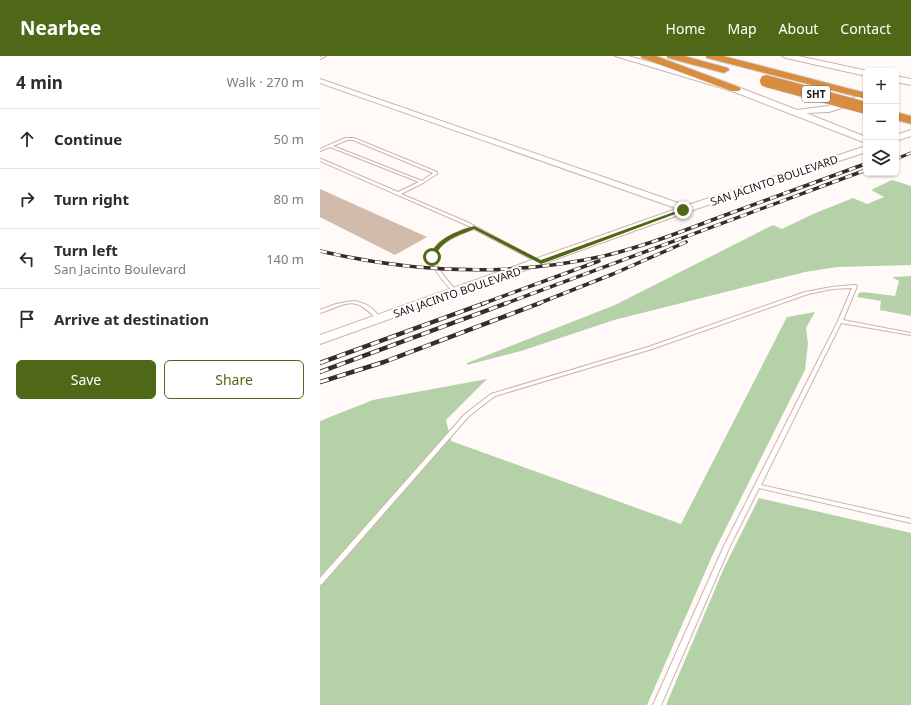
<!DOCTYPE html>
<html lang="en">
<head>
<meta charset="utf-8">
<style>
  :root { --surface:#fff; --page:#f2f2f3; --text:#2b2b33; --muted:#7c7c81; --line:#e1e1e2; --accent:#4f6818 }
  body { margin:0; font-family:"Noto Sans",sans-serif; background:var(--page); color:var(--text) }
  .controls { position:absolute; right:12px; top:12px; display:grid; overflow:hidden; border-radius:6px; box-shadow:0 1px 3px #0004 }
  .controls button { width:36px; height:36px; display:grid; place-items:center; padding:0; border:0; border-bottom:1px solid var(--line); background:var(--surface); color:var(--text); font:20px sans-serif }
  .stop { position:absolute; width:12px; height:12px; margin:-9px; border:3px solid #4f6818; border-radius:50%; background:#fff }
  .stop.end { background:#4f6818; border-color:#fff; box-shadow:0 1px 4px #0008 }
  .list { margin:0; padding:0; list-style:none }
  h2 { display:flex; justify-content:space-between; align-items:center; height:52px; margin:0; padding:0 16px; font-size:17px }
  h2 small { font-size:13px; font-weight:400; color:var(--muted) }
  .list li { display:grid; grid-template-columns:26px 1fr auto; gap:12px; align-items:center; box-sizing:border-box; height:60px; padding:0 16px; border-top:1px solid var(--line) }
  .list b { display:block; font-size:15px; white-space:nowrap }
  .list p { margin:0; font-size:13px; white-space:nowrap; color:var(--muted) }
  .list em { font-size:13px; font-style:normal; color:var(--muted) }
  .actions { display:flex; gap:8px; padding:12px 16px }
  .actions a { flex:1; padding:9px 0; border:1px solid var(--accent); border-radius:6px; text-align:center; font-size:14px; color:var(--accent) }
  .actions .main { background:var(--accent); color:#fff }
  .icon { flex:none; width:22px; height:22px; fill:none; stroke:currentColor; stroke-width:2; stroke-linecap:round; stroke-linejoin:round }
  .map { position:relative; flex:none; width:591px; height:649px; overflow:hidden }
  header { display:flex; align-items:center; gap:24px; box-sizing:border-box; height:56px; padding:0 20px; background:var(--accent); color:#fff }
  header strong { font-size:19px }
  nav { display:flex; gap:22px; margin-inline-start:auto; font-size:14px }
  main { display:flex }
  aside { flex:1; background:var(--surface) }
  .map>svg:first-child { display:block }
  .green { fill:#b4d1a8 }
  .building { fill:#d2bbab }
  .lines { fill:none; stroke-linecap:round; stroke-linejoin:round }
  .service-casing { stroke:#ceb3a8; stroke-width:2 }
  .minor-casing { stroke:#ceb3a8; stroke-width:2 }
  .secondary-casing { stroke:#ceb3a8; stroke-width:2 }
  .motorway-casing { stroke:#d6d5d4; stroke-width:2 }
  .service { fill:#fff; fill-rule:evenodd }
  .minor { fill:#fff; fill-rule:evenodd }
  .secondary { fill:#fff; fill-rule:evenodd }
  .motorway { fill:#d98d40; fill-rule:evenodd }
  .rail-far2-casing { stroke:#362c29; stroke-width:3 }
  .rail-far1-casing { stroke:#362c29; stroke-width:3.5 }
  .rail-casing { stroke:#362c29; stroke-width:4.5 }
  .rail-far2 { stroke:#fff; stroke-width:2; stroke-dasharray:5.5; stroke-linecap:butt }
  .rail-far1 { stroke:#fff; stroke-width:2.5; stroke-dasharray:7; stroke-linecap:butt }
  .rail { stroke:#fff; stroke-width:3; stroke-dasharray:9; stroke-linecap:butt }
  .motorway-bridge-casing { stroke:#d6d5d4; stroke-width:13; stroke-linecap:butt }
  .motorway-bridge { stroke:#d98d40; stroke-width:12 }
  .route { fill:#4f6818 }
  .labels { text-anchor:middle; dominant-baseline:central; stroke-width:4; stroke-linejoin:round; paint-order:stroke }
  .shield { fill:#fff; stroke:#615a58; stroke-width:1 }
  .shield-label { font-size:10px; font-weight:bold; fill:#1d1310 }
  .street-label { font-size:11px; fill:#1d1310; stroke:#fff }
</style>
</head>
<body>
<header>
<strong>Nearbee</strong>
<nav><a>Home</a><a>Map</a><a>About</a><a>Contact</a></nav>
</header>
<main>
<aside>
<h2>4 min<small>Walk · 270 m</small></h2>
<ul class="list">
<li><svg class="icon" aria-label="ahead" viewBox="0 0 24 24"><path d="M12 20V5M6 11l6-6 6 6"/></svg><div><b>Continue</b></div><em>50 m</em></li>
<li><svg class="icon" aria-label="right" viewBox="0 0 24 24"><path d="M7 20v-9h11M14 6l5 5-5 5"/></svg><div><b>Turn right</b></div><em>80 m</em></li>
<li><svg class="icon" aria-label="left" viewBox="0 0 24 24"><path d="M17 20v-9H6M10 6l-5 5 5 5"/></svg><div><b>Turn left</b><p>San Jacinto Boulevard</p></div><em>140 m</em></li>
<li><svg class="icon" aria-label="arrive" viewBox="0 0 24 24"><path d="M6 21V4h12l-3 4 3 4H6"/></svg><div><b>Arrive at destination</b></div></li>
</ul>
<div class="actions"><a class="main">Save</a><a>Share</a></div>
</aside>
<div class="map">
<svg width="591" height="649" viewBox="0 0 591 649">
  <rect width="100%" height="100%" fill="#fff9f7"/>
  <g class="green">
    <path d="M572,124L591,130V209L517,211L485,216L294,264L201,295L147,309V307L295,249L453,169L462,173L493,158L533,142L547,148L564,141L551,134Z"/>
    <path d="M591,220V260L560,254L561,245L537,241L539,237L543,236L575,240L579,225L573,222L574,221Z"/>
    <path d="M495,256L486,272L488,288L485,314L393,498L327,649H0V365L53,344L167,323L126,364L131,385L361,468L467,261Z"/>
    <path d="M439,442L591,477V649H346L404,512Z"/>
  </g>
  <path class="building" d="M0,133L107,181L75,199L0,161Z"/>
  <g class="lines">
    <defs>
      <g id="service">
        <path d="M3,0H6L0,3V1Z"/>
        <path d="M25,82H34L117,116V118L103,127L81,138L147,166L222,206L221,207H219L154,173C143,177 114,187 115,202C115,204 117,208 118,211C123,220 131,228 137,236L135,237H133C127,228 117,219 113,209C104,187 136,177 151,171L0,105V103H1L78,136L99,126L10,91L0,95V93ZM27,84H33L113,117L102,125L13,90Z"/>
        <path d="M535,229L537,230L523,264L591,277V279L521,267L441,429L591,463V467L439,432L410,490L341,649H333L404,490L518,265L532,232L512,233L488,238L332,293L175,340L149,360L2,528L0,529V522L145,358L171,338L328,291L485,236L512,231Z"/>
        <path d="M32,245C46,246 53,252 61,263V264H57C34,238 28,248 0,257V254L16,248Z"/>
      </g>
      <path id="minor" d="M0,23L370,151L371,153L370,155H364L0,27Z"/>
      <g id="secondary">
        <path d="M295,0H308L418,31L477,54L508,50L546,38V44L509,56L486,57L546,81V87L412,35Z"/>
        <path d="M462,0H478L548,15H546V20L466,2Z"/>
        <path d="M576,20L591,23V29L576,26Z"/>
        <path d="M591,74V80L576,85V79Z"/>
        <path d="M546,90V96L367,156L0,288V279L359,152Z"/>
      </g>
      <g id="motorway">
        <path d="M321,0H336L419,31L421,33L419,35H411L322,2Z"/>
        <path d="M347,0H364L408,12L409,14L404,17L348,2Z"/>
        <path d="M386,0H403L546,37V43L387,2Z"/>
        <path d="M576,56L591,60V68L576,64Z"/>
      </g>
    </defs>
    <use href="#service" class="service-casing"/>
    <use href="#minor" class="minor-casing"/>
    <use href="#secondary" class="secondary-casing"/>
    <use href="#motorway" class="motorway-casing"/>
    <use href="#service" class="service"/>
    <use href="#minor" class="minor"/>
    <use href="#secondary" class="secondary"/>
    <use href="#motorway" class="motorway"/>
    <defs>
      <g id="rail-far2">
        <path d="M576,103L591,97"/>
        <path d="M543,109L546,108"/>
      </g>
      <g id="rail-far1">
        <path d="M0,195C94,217 193,221 288,199C324,190 358,177 392,164C443,145 494,127 545,108"/>
        <path d="M162,248L279,205"/>
        <path d="M184,248L546,114"/>
        <path d="M217,248L293,218L366,186"/>
      </g>
      <g id="rail">
        <path d="M0,307L165,247"/>
        <path d="M0,316L187,247"/>
        <path d="M0,326L64,306L220,247"/>
      </g>
    </defs>
    <use href="#rail-far2" class="rail-far2-casing"/>
    <use href="#rail-far1" class="rail-far1-casing"/>
    <use href="#rail" class="rail-casing"/>
    <use href="#rail-far2" class="rail-far2"/>
    <use href="#rail-far1" class="rail-far1"/>
    <use href="#rail" class="rail"/>
    <defs>
      <path id="motorway-bridge" d="M446,25L546,52"/>
    </defs>
    <use href="#motorway-bridge" class="motorway-bridge-casing"/>
    <use href="#motorway-bridge" class="motorway-bridge"/>
  </g>
  <path class="route" d="M362,153L366,154L221,208L154,173C135,181 123,183 114,202L110,201C115,183 137,175 154,170L221,204Z"/>
  <g class="labels">
    <rect class="shield" x="482" y="30" width="28" height="16" rx="3"/>
    <g class="shield-label">
      <text x="496" y="38">SHT</text>
    </g>
    <g class="street-label">
      <text transform="translate(454 124) rotate(-19)">SAN JACINTO BOULEVARD</text>
      <text transform="translate(137 236) rotate(-19)">SAN JACINTO BOULEVARD</text>
    </g>
  </g>
</svg>
<div class="controls">
<button>+</button>
<button>−</button>
<button><svg class="icon" aria-label="layers" viewBox="0 0 24 24"><path d="M12 4l9 5-9 5-9-5zM3 14l9 5 9-5"/></svg></button>
</div>
<div class="stop" style="left:112px;top:201px"></div>
<div class="stop end" style="left:363px;top:154px"></div>
</div>
</main>
</body>
</html>
